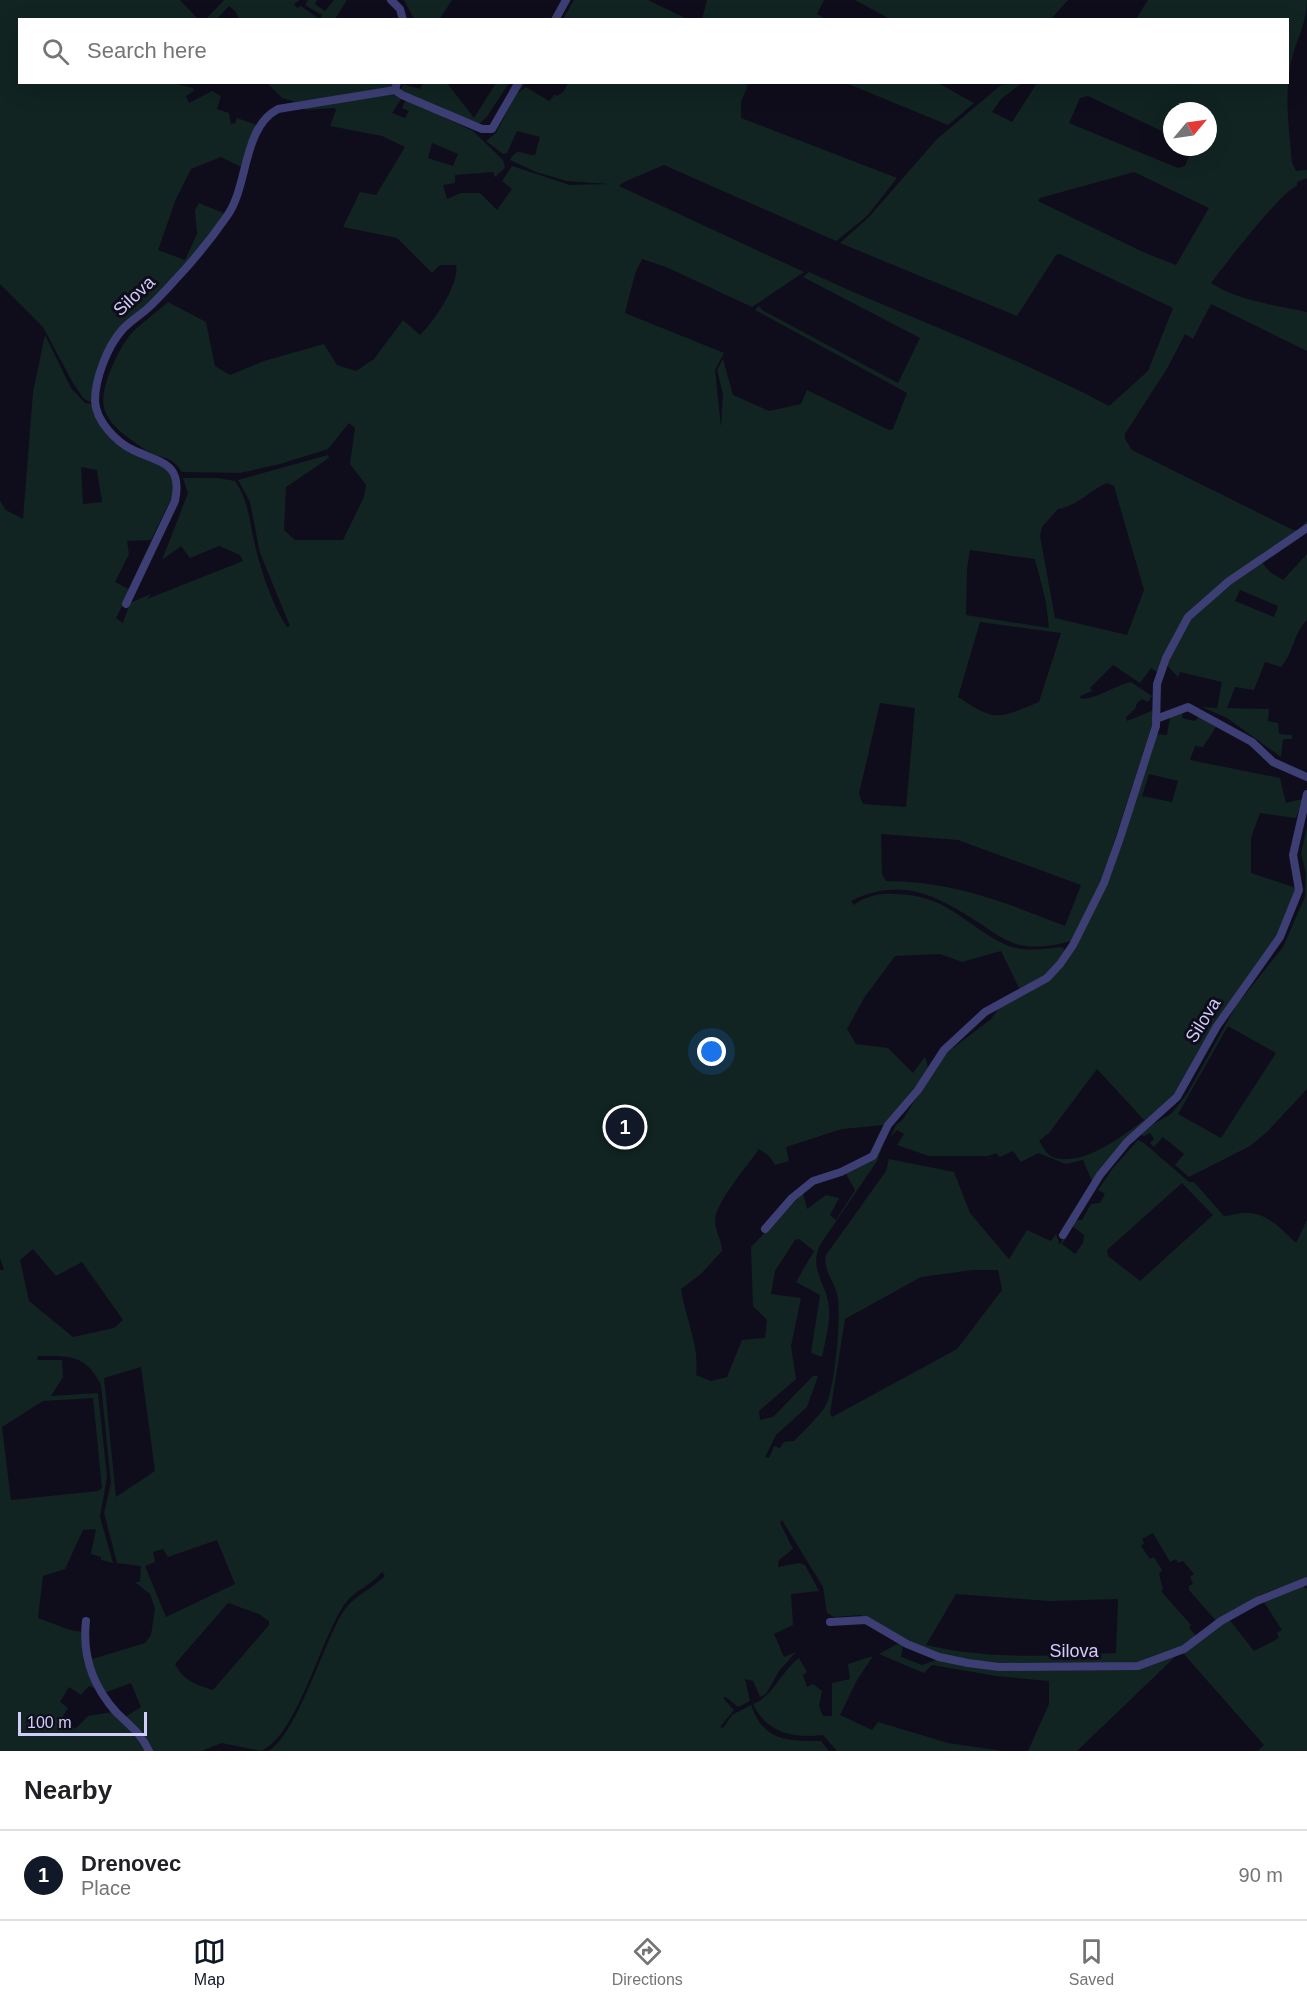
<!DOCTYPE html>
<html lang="en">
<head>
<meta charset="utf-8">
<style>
  :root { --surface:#fff; --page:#f2f2f2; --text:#202124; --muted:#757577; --line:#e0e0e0; --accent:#111827 }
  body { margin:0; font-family:Arial,sans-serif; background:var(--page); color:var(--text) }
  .compass { position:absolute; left:1163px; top:102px; width:54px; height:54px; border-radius:50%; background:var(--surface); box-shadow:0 6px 24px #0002; rotate:61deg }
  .scale { position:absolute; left:18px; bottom:15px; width:129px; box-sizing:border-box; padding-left:6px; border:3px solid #d0cdf9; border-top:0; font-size:16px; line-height:21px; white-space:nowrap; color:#d0cdf9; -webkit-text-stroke:4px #0f0d1b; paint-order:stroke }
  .you { position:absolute; left:712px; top:1052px; width:21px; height:21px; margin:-15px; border:4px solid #fff; border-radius:50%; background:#1a73e8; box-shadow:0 0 0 9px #1a73e833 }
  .badge { display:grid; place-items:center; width:39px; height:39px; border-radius:50%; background:var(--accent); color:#fff; font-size:20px; font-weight:700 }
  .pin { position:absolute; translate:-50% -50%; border:3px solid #fff; box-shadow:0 2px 6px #0006 }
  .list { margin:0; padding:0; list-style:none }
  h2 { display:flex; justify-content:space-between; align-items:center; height:78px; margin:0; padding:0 24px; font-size:26px }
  h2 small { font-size:20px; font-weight:400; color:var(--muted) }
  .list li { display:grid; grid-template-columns:39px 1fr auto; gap:18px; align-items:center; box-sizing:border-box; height:90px; padding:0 24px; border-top:2px solid var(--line) }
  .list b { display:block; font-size:22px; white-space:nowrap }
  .list p { margin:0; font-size:20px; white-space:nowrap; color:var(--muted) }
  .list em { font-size:20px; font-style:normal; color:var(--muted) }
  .icon { flex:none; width:33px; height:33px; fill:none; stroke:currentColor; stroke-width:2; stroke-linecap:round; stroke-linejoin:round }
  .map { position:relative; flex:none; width:1307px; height:1751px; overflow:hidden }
  .search { position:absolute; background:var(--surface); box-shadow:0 6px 24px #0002; left:18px; right:18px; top:18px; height:66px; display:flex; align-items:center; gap:15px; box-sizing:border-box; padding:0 21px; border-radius:0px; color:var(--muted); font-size:22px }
  .sheet { height:168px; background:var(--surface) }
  nav { display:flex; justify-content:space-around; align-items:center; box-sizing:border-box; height:84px; border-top:2px solid var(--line); background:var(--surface); font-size:16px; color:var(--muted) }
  nav a { display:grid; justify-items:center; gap:3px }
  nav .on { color:var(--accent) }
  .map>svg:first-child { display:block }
  .green { fill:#112422; fill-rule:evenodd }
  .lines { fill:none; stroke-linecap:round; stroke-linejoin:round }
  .minor { stroke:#3d3e74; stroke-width:8 }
  .labels { text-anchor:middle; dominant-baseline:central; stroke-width:6; stroke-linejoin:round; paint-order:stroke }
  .street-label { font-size:18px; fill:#d0cdf9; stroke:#0f0d1b }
</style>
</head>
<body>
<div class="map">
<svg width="1307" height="1751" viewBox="0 0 1307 1751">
  <rect width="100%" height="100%" fill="#0f0d1b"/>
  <g class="green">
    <path d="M0,0H180L198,19L20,20V82L173,83L193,88L194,91L186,96L189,103L212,91L221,96L217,109L229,113L231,124L235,123L237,118L257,125L243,168L221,157L191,169L176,199L158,250L185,260L197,234L195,210L199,203L226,214L210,237L148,304L121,327L90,402L84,399L73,383L43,327L0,284Z"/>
    <path d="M224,0H300L294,4L297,8L301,6L319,19H239L236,12L229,6L217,19H206Z"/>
    <path d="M308,0H317L315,4L325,11L334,0H347L335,19L320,20L322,15L305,5Z"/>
    <path d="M404,0H452L439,20L414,19Z"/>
    <path d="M574,0H648L687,19H563Z"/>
    <path d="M707,0H824L817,14L826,19H702Z"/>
    <path d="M855,0H1068L1051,19H890Z"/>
    <path d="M1148,0H1307C1307,23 1296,40 1291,62C1284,96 1289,129 1292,163L1296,171L1307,170V178L1297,182V186C1282,190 1224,266 1211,283C1238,301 1276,305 1307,312V351L1211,304L1193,339L1185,334L1168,367L1125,434V439L1132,450L1293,530H1297L1307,521V523L1263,553L1186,615L1157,672L1151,668L1140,683L1113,665L1090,688L1092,691L1080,696L1081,699C1100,698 1113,686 1131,682L1152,696L1148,702L1142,699L1137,703L1135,709L1126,717L1127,721L1154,710V719L1099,888L1071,941C1054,946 1034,949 1016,944C1001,939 989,929 976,921C935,894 899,877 851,901L854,905C866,896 879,893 894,894C949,895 962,924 1006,945C1024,952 1043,949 1062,947L1065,950L1049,973L1020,990L1001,951L962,962L940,954L895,956L864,998L847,1029L856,1044L888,1048L913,1073L925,1057L928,1067L918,1086L884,1125L842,1129L786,1147L789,1161L775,1165L769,1156L759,1149C748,1165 716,1202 715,1220C715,1232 722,1240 722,1251L701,1274L681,1289C685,1317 700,1346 696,1375L711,1381L727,1377L742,1340L765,1338L767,1320L753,1306L751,1247L803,1193L807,1209L826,1195L839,1198L830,1215L836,1220L855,1190L845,1172L882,1147L877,1161L820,1245C808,1271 828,1284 829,1309C830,1325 825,1342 822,1357L811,1353L820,1295L796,1282L814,1251L799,1239L795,1240L775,1271L771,1294L801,1298L791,1346L796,1379L759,1411L760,1420L773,1417L813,1376H818L807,1407L776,1435L765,1457L769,1458L774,1446L780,1448L784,1442L794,1441C805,1430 816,1419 825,1407C835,1391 842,1312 837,1294C833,1279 823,1271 826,1255L886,1171L889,1159L954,1172L970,1213L1009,1259L1027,1230L1051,1241L1056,1234L1060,1245L1066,1233L1068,1235L1062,1244L1075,1254L1083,1243L1084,1235L1071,1225L1075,1220H1082L1091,1204L1100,1203L1105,1194L1098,1190L1113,1168L1138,1140L1144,1143L1189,1182H1194L1224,1216C1231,1216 1236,1213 1243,1213C1266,1211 1281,1229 1296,1243L1307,1220V1577L1260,1595L1216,1621L1189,1590V1586L1193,1584L1190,1577L1194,1574L1183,1561L1178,1563L1176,1559L1170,1562L1153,1533L1142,1539L1144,1543L1141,1546L1150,1559L1154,1557L1162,1570L1159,1574L1163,1589L1161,1591L1191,1625L1189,1628L1197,1637L1173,1652L1131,1664L1031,1666L955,1659L922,1648L861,1615L834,1617L827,1613L823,1587L782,1520L780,1523L793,1549L779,1560L778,1567L799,1563L805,1565L819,1591L791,1594L793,1625L774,1634L784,1657L796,1652L779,1671L766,1694L760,1697L753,1681L745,1679L750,1701L738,1707L726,1697L723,1698L734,1710L720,1727L723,1728L732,1715L751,1705C764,1741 786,1741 821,1741L829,1751H268C296,1737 324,1642 343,1612C353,1596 372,1589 385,1576L382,1572C372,1585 353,1591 344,1605C320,1640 297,1736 261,1751L222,1743L201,1751H151L125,1717L141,1707L131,1683L104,1693L89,1660L145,1643L151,1635L155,1609L150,1594L135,1582H140L141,1566L117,1563L104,1513L111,1483L101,1385C86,1354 69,1356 38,1356L37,1360H62L63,1377L51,1396L98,1393L107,1477L100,1517L113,1563L101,1560V1557L91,1554L96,1529L83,1530L65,1569L43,1576L38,1618L70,1630L82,1632L94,1688L89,1686L81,1695L69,1687L60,1702L68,1708L62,1718L75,1729L88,1716L113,1712L135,1732L147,1751H0V1270H4L0,1258V501L6,510L23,519L33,392L45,335L71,388L85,403L92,404L106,430L169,469L176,489L151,540L127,541L129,554L115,582L130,590L116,618L123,623L130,603L151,594L147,599L243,561L240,555L219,546L190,558L181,546L162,560L188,493L183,478H218L235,481C251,504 249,527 257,553C263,576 273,607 287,627L290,626L260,553L250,502L238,480L328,455L329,458L286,487L284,530L295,540H343L364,497L366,485L350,464L355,428L349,423L328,449L280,464L240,473L182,472C170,453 158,460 144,449C131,439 111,428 105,411C97,392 118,350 130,335C141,323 156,313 168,302L206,322L215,366L230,375L264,361L324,344L337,365L356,371L374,359L403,320L420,335C434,322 460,283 456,265H440L432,273L397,238L343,227L360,192L376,195L405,147L382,136L330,126L336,110L334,108L306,110L302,106L395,94L403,96L392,113L405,118L409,111L402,108L406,99L473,131L503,160L505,168L495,177L493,172L455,175V183L443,185L447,199L461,193H480L497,210L512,189L502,181L512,166L570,185L609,184L567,181L536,172L510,160C518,145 523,156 535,155L540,137L517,131L507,153L503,154L486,141L496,133L520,87L526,83L518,93L526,87L549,101L555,94L557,96L564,91L568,83H742L748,85L741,102V118L897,178L867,216L836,241L664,165L624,182L619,186L804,272L752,307L666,267L642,259L635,274L625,313L724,353L715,370L721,427L723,394L717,370L723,359L733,395L769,411L801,404L807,390L889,430L893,429L907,393L755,310L759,306L762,310L898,383L920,338L803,277L809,272C908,318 1012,354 1109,406L1148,371L1173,308L1060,254L1056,255L1017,316L840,243L868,218L937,139L1001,85L1022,83L1001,99L992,112L1012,122L1037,83L1288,82V20L1136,19ZM1088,96L1172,136V111H1208V147H1192L1185,166L1178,168L1069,123L1080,98ZM432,143L458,154L453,166L428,158ZM1134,172L1209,208L1176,265L1143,252L1038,201L1040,198ZM81,467L97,470L102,502L83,504ZM1107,483L1114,486L1144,590L1127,635L1055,618L1040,536L1042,527L1058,509C1074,508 1092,489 1107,483ZM970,550L1035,559L1046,602L1049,628L966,615L967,569ZM980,622L1061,633L1039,702C997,719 996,722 958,697ZM880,703L915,708L906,807L863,804L859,794ZM881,834L958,840L1081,885L1065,926C1001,901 956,882 886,881L882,874ZM1182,1183L1213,1215L1140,1281L1108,1256L1107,1250ZM33,1249L56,1276L82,1262L123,1320L114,1328L73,1337L29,1301L20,1260ZM973,1270H998L1002,1290L957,1349L832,1417L830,1413L845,1319L921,1277ZM141,1367L155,1471L116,1497L104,1378ZM93,1398L102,1488L98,1491L11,1500L2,1427L43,1401ZM217,1540L235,1584L166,1617L145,1566L155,1562L153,1552L163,1549L168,1557ZM956,1594L1049,1601L1118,1599L1116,1653C1051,1656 990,1660 926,1645ZM228,1603L259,1614L269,1621V1625L213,1690C196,1685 183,1680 175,1664Z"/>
    <path d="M267,83H393L392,89L296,102L282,98Z"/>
    <path d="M423,83H447L474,118L496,83H509L486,118L479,124L403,93L401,89L403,84L420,89Z"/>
    <path d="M846,83H938L974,103L948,125Z"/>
    <path d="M1307,554V620C1293,633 1294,653 1281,667L1265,662L1254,690L1235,687L1227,708L1269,709L1268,721L1278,723L1279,734L1292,735V739H1283L1281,757L1227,718L1202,707L1217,708L1222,682L1180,672L1178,677L1165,663L1192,616L1260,560L1270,572L1283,580ZM1240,590L1278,606L1274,617L1235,601Z"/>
    <path d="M1178,712L1183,714L1182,718L1195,721L1199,716L1216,727L1203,747L1195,746L1190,760L1280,778L1286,803L1303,799L1296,818L1260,813L1251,838V873L1296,888L1276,939L1176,1094L1092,1181L1083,1160L1066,1164L1038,1153L1021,1162L1013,1151L1000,1157L996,1153L988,1156H929L897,1145L904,1134L897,1130L890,1138L896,1125L903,1119L944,1055L991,1019L1001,1005L1029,991L1080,939L1156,734L1167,735L1170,718ZM1149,774L1178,781L1172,802L1142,796ZM1097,1069L1144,1120C1122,1136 1085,1166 1055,1158C1047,1156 1043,1147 1039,1141L1049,1133Z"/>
    <path d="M1307,827V1089L1267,1132L1250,1146L1189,1177L1175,1165L1184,1154L1163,1137L1154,1147L1150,1143L1154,1139L1150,1133L1144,1136L1141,1135L1150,1126L1171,1114L1187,1094L1236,1006L1283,947L1305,897L1306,874L1301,853ZM1228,1026L1276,1053L1221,1138L1178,1114Z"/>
    <path d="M1299,1584L1307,1589V1751H1258L1264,1745L1182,1652L1228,1618L1254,1651L1279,1638L1277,1633L1282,1630L1262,1599Z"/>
    <path d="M897,1644L903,1645L901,1657L922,1665L936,1660L1118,1669L1178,1654L1077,1751H1028L1049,1704V1681L996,1676L932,1665L924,1673L879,1654Z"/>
    <path d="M873,1656L857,1680L840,1715L872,1730L878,1722L948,1743L1003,1751H837L823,1735C793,1739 766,1732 753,1704C774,1696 780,1672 799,1658L807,1672L803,1675L807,1687L813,1684L822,1691L819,1706L823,1716H832V1683L850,1679L848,1664Z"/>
  </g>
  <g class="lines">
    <g class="minor">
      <path d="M391,0L400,9L403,20"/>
      <path d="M555,20L566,0"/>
      <path d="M397,82L395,90L402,95L482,129H492L519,82"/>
      <path d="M126,604L175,501C183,463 161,463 133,450C116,442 96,421 95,401C95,379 107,347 122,330C129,322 139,316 147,309C157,300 166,290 175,280C194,260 211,239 227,216C249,185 242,128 278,109L395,90"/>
      <path d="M1156,719L1188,707L1252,742L1273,762L1307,777"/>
      <path d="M765,1229L792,1198L813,1181L841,1172L873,1156L888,1125L918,1090L944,1050L985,1012L1047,978L1060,964L1073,945L1104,883L1120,838L1156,726L1157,684L1166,658L1188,617L1229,581L1307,528"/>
      <path d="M1063,1235L1100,1175L1127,1142L1177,1097L1217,1026L1280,937L1299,890L1293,855L1307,794"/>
      <path d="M86,1621C82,1656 92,1685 116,1712C129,1725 141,1733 149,1751"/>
      <path d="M830,1622L866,1620L907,1644L939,1657L968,1663L999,1667L1138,1666L1184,1649L1221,1621L1257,1601L1307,1581"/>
    </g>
  </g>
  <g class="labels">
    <g class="street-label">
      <text transform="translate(134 296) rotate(-43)">Silova</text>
      <text transform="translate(1203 1020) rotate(-58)">Silova</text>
      <text x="1074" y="1651">Silova</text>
    </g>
  </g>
</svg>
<svg class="compass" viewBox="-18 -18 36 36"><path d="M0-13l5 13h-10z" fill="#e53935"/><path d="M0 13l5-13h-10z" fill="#757577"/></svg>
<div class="scale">100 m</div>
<div class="you"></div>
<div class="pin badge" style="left:625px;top:1127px">1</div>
<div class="search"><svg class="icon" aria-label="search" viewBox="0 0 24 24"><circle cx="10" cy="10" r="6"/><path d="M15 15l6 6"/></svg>Search here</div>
</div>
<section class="sheet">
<h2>Nearby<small></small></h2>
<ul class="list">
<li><span class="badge">1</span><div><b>Drenovec</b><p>Place</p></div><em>90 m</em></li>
</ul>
</section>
<nav>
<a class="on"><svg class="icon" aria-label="map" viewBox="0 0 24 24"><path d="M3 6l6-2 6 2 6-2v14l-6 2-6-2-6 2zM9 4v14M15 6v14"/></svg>Map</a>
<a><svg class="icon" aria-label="directions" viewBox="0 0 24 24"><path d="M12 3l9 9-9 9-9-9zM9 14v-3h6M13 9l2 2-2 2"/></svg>Directions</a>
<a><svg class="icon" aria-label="saved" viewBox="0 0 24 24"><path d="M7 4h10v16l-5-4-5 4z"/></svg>Saved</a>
</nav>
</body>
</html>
